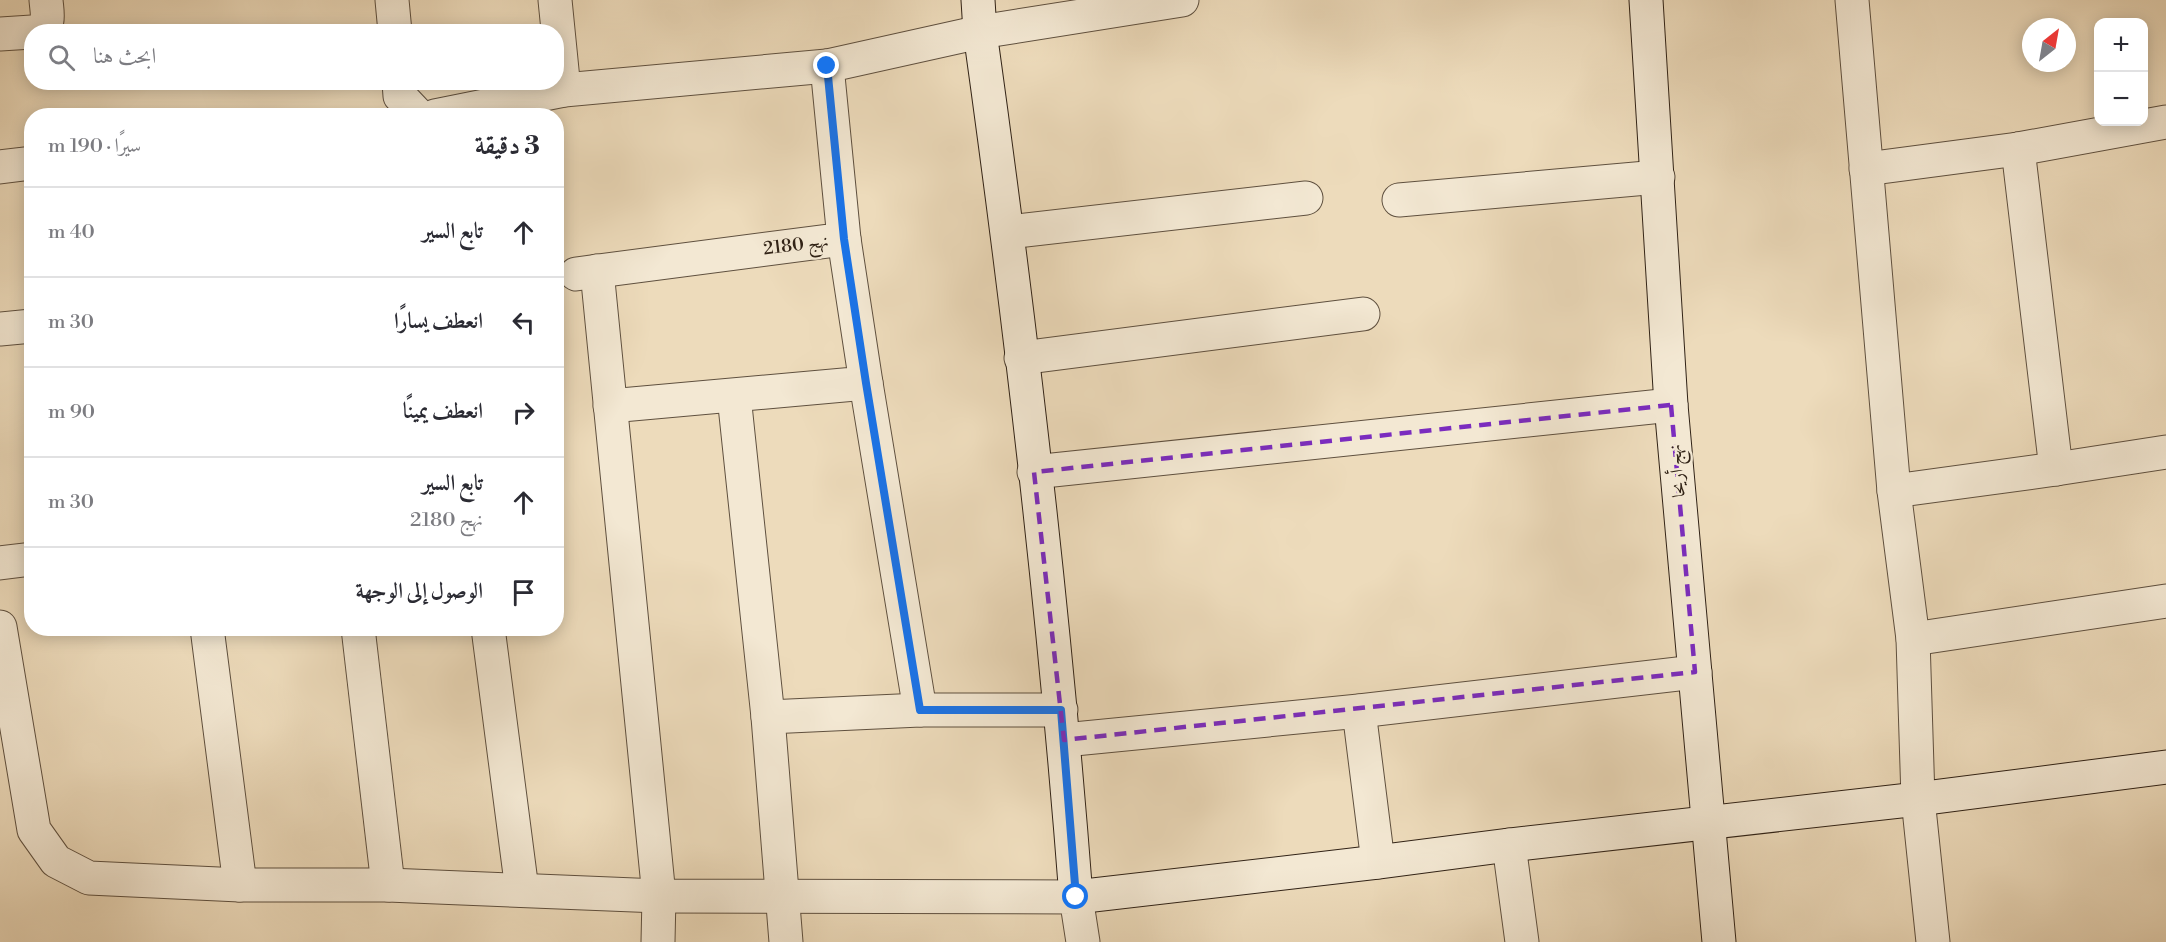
<!DOCTYPE html>
<html lang="ar">
<head>
<meta charset="utf-8">
<style>
  :root { --surface:#fff; --page:#f7f7f7; --text:#2b2b33; --muted:#7c7c81; --line:#e1e1e2 }
  body { margin:0; font-family:"Libre Bodoni",Amiri,serif; background:var(--page); color:var(--text); direction:rtl }
  .controls { position:absolute; right:18px; top:18px; display:grid; overflow:hidden; border-radius:12px; box-shadow:0 3px 15px #0003 }
  .controls button { width:54px; height:54px; display:grid; place-items:center; padding:0; border:0; border-bottom:2px solid var(--line); background:var(--surface); color:var(--text); font:30px sans-serif }
  .compass { position:absolute; left:2022px; top:18px; width:54px; height:54px; border-radius:50%; background:var(--surface); box-shadow:0 3px 15px #0003; rotate:31deg }
  .stop { position:absolute; width:18px; height:18px; margin:-14px; border:4px solid #1a73e8; border-radius:50%; background:#fff }
  .stop.end { background:#1a73e8; border-color:#fff; box-shadow:0 2px 6px #0008 }
  .list { margin:0; padding:0; list-style:none }
  h2 { display:flex; justify-content:space-between; align-items:center; height:78px; margin:0; padding:0 24px; font-size:26px }
  h2 small { font-size:20px; font-weight:400; color:var(--muted) }
  .list li { display:grid; grid-template-columns:39px 1fr auto; gap:18px; align-items:center; box-sizing:border-box; height:90px; padding:0 24px; border-top:2px solid var(--line) }
  .list b { display:block; font-size:22px; white-space:nowrap }
  .list p { margin:0; font-size:20px; white-space:nowrap; color:var(--muted) }
  .list em { font-size:20px; font-style:normal; color:var(--muted) }
  .icon { flex:none; width:33px; height:33px; fill:none; stroke:currentColor; stroke-width:2; stroke-linecap:round; stroke-linejoin:round }
  .map { position:relative; flex:none; width:2166px; height:942px; overflow:hidden; direction:ltr }
  .search { position:absolute; background:var(--surface); box-shadow:0 3px 15px #0003; left:24px; top:24px; width:540px; height:66px; display:flex; align-items:center; gap:15px; box-sizing:border-box; padding:0 21px; border-radius:24px; color:var(--muted); font-size:22px }
  .panel { position:absolute; background:var(--surface); box-shadow:0 3px 15px #0003; left:24px; top:108px; width:540px; height:528px; border-radius:24px; direction:rtl }
  .map>svg:first-child { display:block }
  .lines { fill:none; stroke-linecap:round; stroke-linejoin:round }
  .street-casing { stroke:#5f503f; stroke-width:35 }
  .secondary-casing { stroke:#302216; stroke-width:35 }
  .street { stroke:#f3e8d3; stroke-width:33 }
  .secondary { stroke:#f3e8d3; stroke-width:33 }
  .route { stroke:#1a73e8; stroke-width:8 }
  .marked { fill:none; stroke:#7b2cbf; stroke-width:4.5; stroke-dasharray:12 8; stroke-linejoin:round }
  .labels { text-anchor:middle; dominant-baseline:central; stroke-width:4.5; stroke-linejoin:round; paint-order:stroke }
  .street-label { font-size:18px; fill:#302216; stroke:#f3e8d3 }
</style>
</head>
<body>
<div class="map">
<svg width="2166" height="942" viewBox="0 0 2166 942">
  <rect width="100%" height="100%" fill="#eddbbb"/>
  <filter id="stains"><feTurbulence type="fractalNoise" baseFrequency=".00333" numOctaves="4"/><feColorMatrix values="0 0 0 0 .2 0 0 0 0 .09 0 0 0 0 .02 0 0 0 .5 -.17"/></filter>
  <radialGradient id="worn" r=".72"><stop offset=".6" stop-color="#630" stop-opacity="0"/><stop offset="1" stop-color="#630" stop-opacity=".3"/></radialGradient>
  <g class="lines">
    <defs>
      <g id="street">
        <path d="M392,0L395,32"/>
        <path d="M555,0L564,90"/>
        <path d="M1852,0L1894,491L1913,639L1918,799L1933,942"/>
        <path d="M38,32C51,25 47,13 46,0"/>
        <path d="M0,34L32,32"/>
        <path d="M399,82L400,96L419,116"/>
        <path d="M435,116L564,90L827,66L980,32L1182,0"/>
        <path d="M2018,149L2056,469"/>
        <path d="M0,167L32,163"/>
        <path d="M1866,169L2018,149L2166,122"/>
        <path d="M1399,200L1658,177"/>
        <path d="M1008,232L1306,198"/>
        <path d="M597,271L659,896L658,942"/>
        <path d="M576,274L844,239L827,66"/>
        <path d="M0,329L32,326"/>
        <path d="M1021,358L1363,314"/>
        <path d="M866,383L920,710"/>
        <path d="M734,396L768,717"/>
        <path d="M610,406L866,383L844,239"/>
        <path d="M1034,472L1671,405"/>
        <path d="M1894,491L2056,469L2166,452"/>
        <path d="M0,563L32,559"/>
        <path d="M0,627L34,830L56,861L89,878L240,885H388L659,896L1076,897L1083,942"/>
        <path d="M207,628L240,885"/>
        <path d="M358,628L388,885"/>
        <path d="M488,628L522,890"/>
        <path d="M1913,639L2166,601"/>
        <path d="M1359,711L1378,862"/>
        <path d="M1064,740L1359,711L1695,672"/>
        <path d="M1509,845L1522,942"/>
        <path d="M786,942L768,717L920,710H1061"/>
      </g>
      <g id="secondary">
        <path d="M978,0L980,32C1020,319 1054,608 1076,897L1378,862L1509,845L1918,799L2166,767"/>
        <path d="M1646,0L1671,405L1719,942"/>
      </g>
    </defs>
    <use href="#street" class="street-casing"/>
    <use href="#secondary" class="secondary-casing"/>
    <use href="#street" class="street"/>
    <use href="#secondary" class="secondary"/>
  </g>
  <g class="lines">
    <path class="route" d="M827,66L844,239L866,383L920,710H1061L1076,897"/>
  </g>
  <path class="marked" d="M1671,405L1695,672L1064,740L1034,472Z"/>
  <g class="labels">
    <g class="street-label">
      <text transform="translate(796 245) rotate(-7)">نهج 2180</text>
      <text transform="translate(1677 471) rotate(-95)">نهج أريحا</text>
    </g>
  </g>
  <rect width="100%" height="100%" filter="url(#stains)"/>
  <rect width="100%" height="100%" fill="url(#worn)"/>
</svg>
<div class="controls">
<button>+</button>
<button>−</button>
</div>
<svg class="compass" viewBox="-18 -18 36 36"><path d="M0-13l5 13h-10z" fill="#e53935"/><path d="M0 13l5-13h-10z" fill="#7c7c81"/></svg>
<div class="stop" style="left:1076px;top:897px"></div>
<div class="stop end" style="left:827px;top:66px"></div>
<div class="search"><svg class="icon" aria-label="search" viewBox="0 0 24 24"><circle cx="10" cy="10" r="6"/><path d="M15 15l6 6"/></svg>ابحث هنا</div>
<section class="panel">
<h2>3 دقيقة<small>سيرًا · 190 m</small></h2>
<ul class="list">
<li><svg class="icon" aria-label="ahead" viewBox="0 0 24 24"><path d="M12 20V5M6 11l6-6 6 6"/></svg><div><b>تابع السير</b></div><em>40 m</em></li>
<li><svg class="icon" aria-label="left" viewBox="0 0 24 24"><path d="M17 20v-9H6M10 6l-5 5 5 5"/></svg><div><b>انعطف يسارًا</b></div><em>30 m</em></li>
<li><svg class="icon" aria-label="right" viewBox="0 0 24 24"><path d="M7 20v-9h11M14 6l5 5-5 5"/></svg><div><b>انعطف يمينًا</b></div><em>90 m</em></li>
<li><svg class="icon" aria-label="ahead" viewBox="0 0 24 24"><path d="M12 20V5M6 11l6-6 6 6"/></svg><div><b>تابع السير</b><p>نهج 2180</p></div><em>30 m</em></li>
<li><svg class="icon" aria-label="arrive" viewBox="0 0 24 24"><path d="M6 21V4h12l-3 4 3 4H6"/></svg><div><b>الوصول إلى الوجهة</b></div></li>
</ul>
</section>
</div>
</body>
</html>
